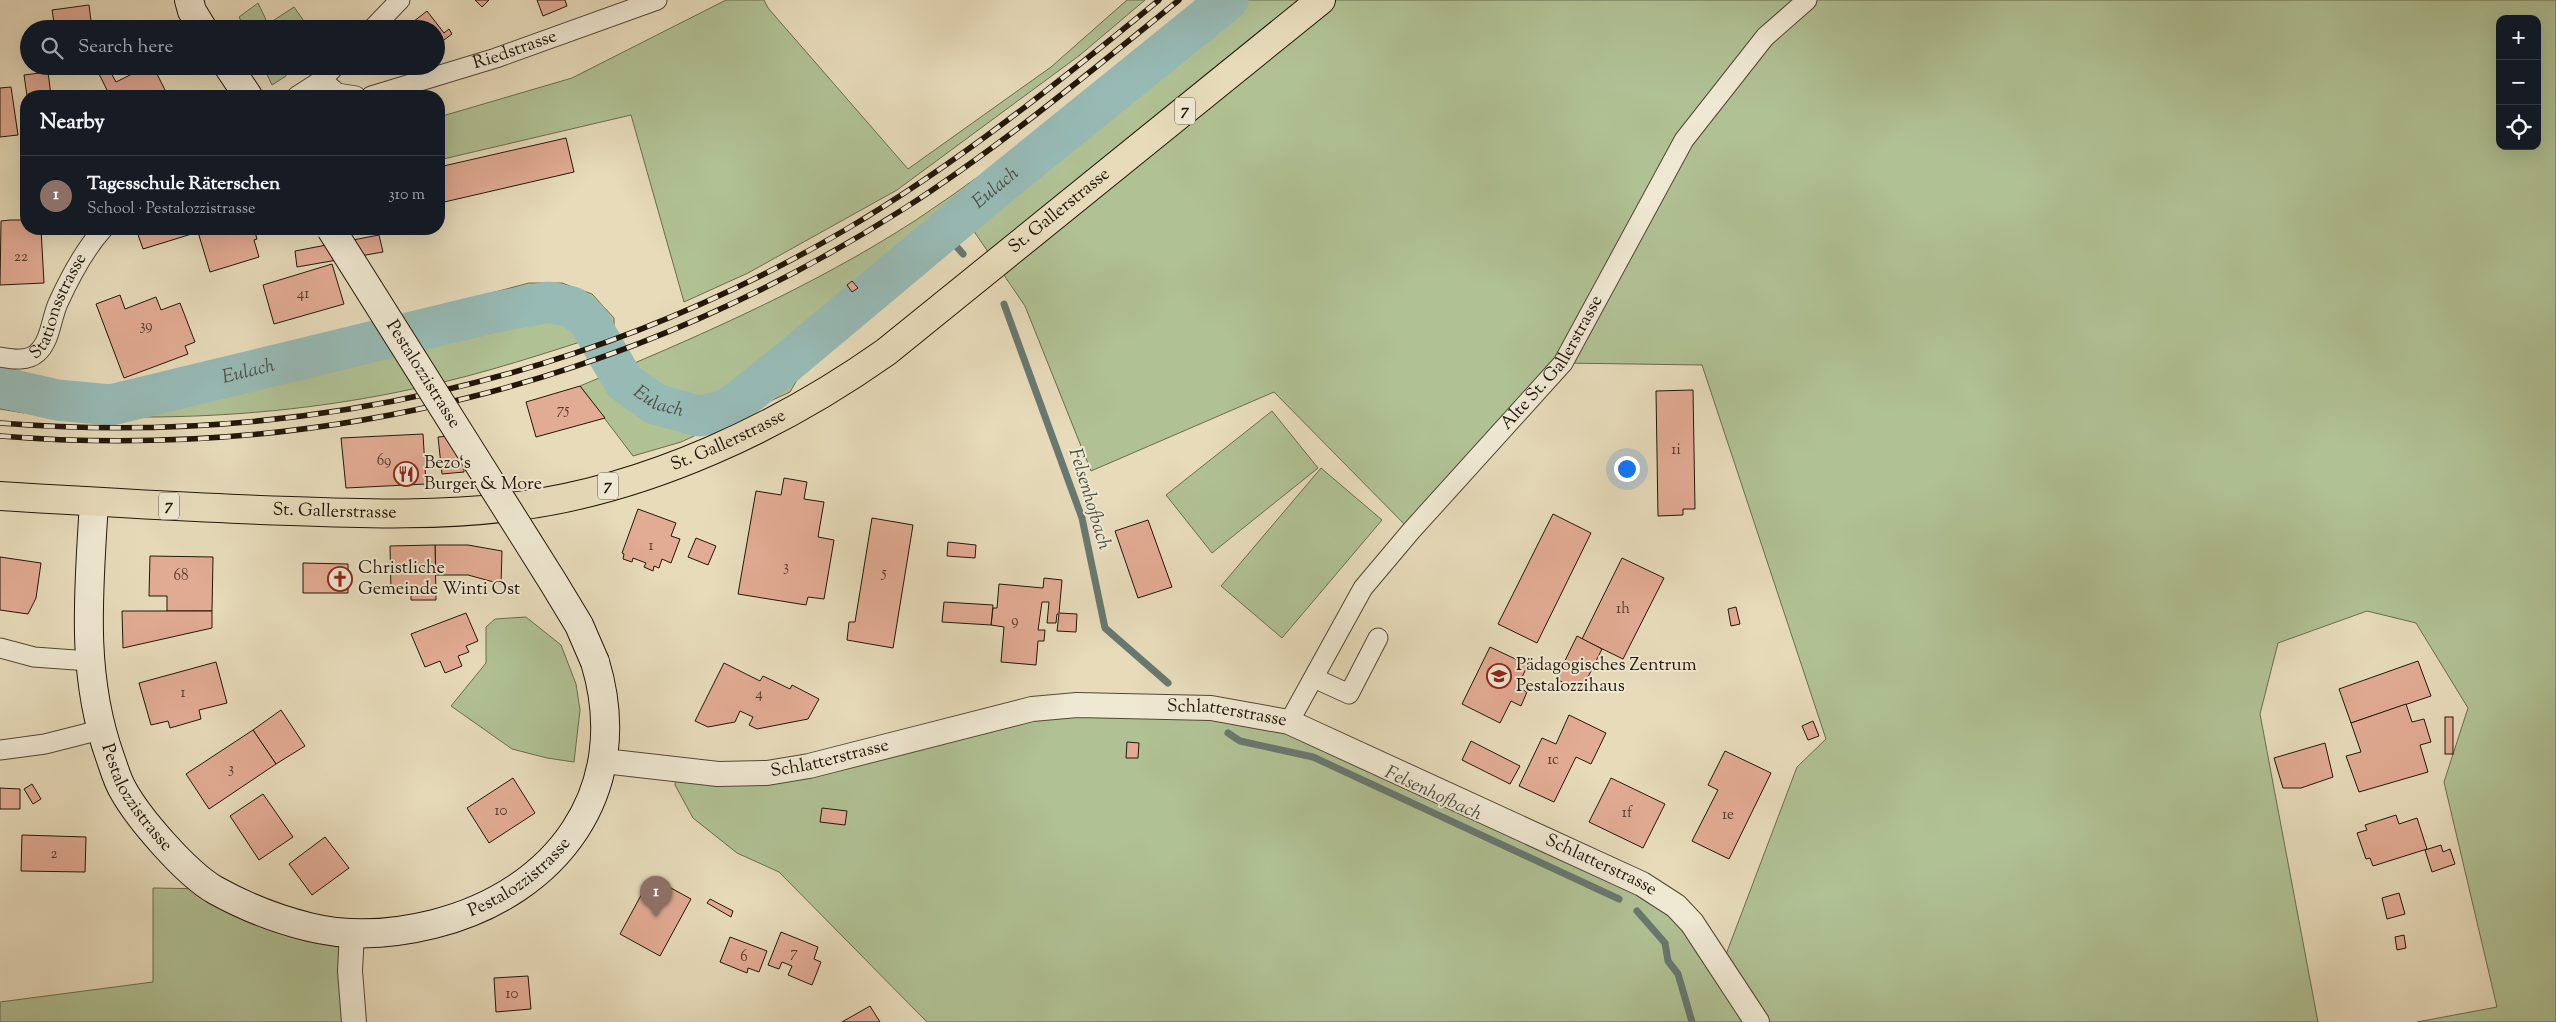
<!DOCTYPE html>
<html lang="en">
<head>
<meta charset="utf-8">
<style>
  :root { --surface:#171b24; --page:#242831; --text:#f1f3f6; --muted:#9ea1a6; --line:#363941; --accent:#c59692 }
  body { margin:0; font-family:"Sorts Mill Goudy",serif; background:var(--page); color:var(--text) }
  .controls { position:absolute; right:15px; top:15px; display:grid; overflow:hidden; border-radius:10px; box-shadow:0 5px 20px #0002 }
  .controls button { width:45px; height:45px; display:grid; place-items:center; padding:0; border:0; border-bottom:1px solid var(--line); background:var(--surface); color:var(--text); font:25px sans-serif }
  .you { position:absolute; left:1626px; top:468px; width:18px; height:18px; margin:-12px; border:4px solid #fff; border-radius:50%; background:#1a73e8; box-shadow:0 0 0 8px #1a73e833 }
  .badge { display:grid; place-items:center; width:32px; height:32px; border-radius:50%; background:var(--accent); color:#fff; font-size:16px; font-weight:700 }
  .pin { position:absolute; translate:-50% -41px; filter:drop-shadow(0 1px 2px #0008) }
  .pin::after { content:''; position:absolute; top:26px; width:18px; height:15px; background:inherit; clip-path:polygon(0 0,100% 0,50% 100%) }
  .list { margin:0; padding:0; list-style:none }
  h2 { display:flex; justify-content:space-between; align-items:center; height:65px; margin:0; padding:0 20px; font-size:21px }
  h2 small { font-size:16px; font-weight:400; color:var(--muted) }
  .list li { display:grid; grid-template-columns:32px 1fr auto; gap:15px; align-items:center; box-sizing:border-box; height:80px; padding:0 20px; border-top:1px solid var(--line) }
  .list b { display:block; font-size:19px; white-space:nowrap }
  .list p { margin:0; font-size:16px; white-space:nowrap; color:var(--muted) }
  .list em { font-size:16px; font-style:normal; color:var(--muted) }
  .icon { flex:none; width:28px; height:28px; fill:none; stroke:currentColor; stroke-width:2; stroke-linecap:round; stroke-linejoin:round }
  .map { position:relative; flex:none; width:2556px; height:1022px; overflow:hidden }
  .search { position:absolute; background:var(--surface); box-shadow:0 5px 20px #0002; left:20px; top:20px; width:425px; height:55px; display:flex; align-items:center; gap:12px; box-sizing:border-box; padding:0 18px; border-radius:28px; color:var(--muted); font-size:19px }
  .panel { position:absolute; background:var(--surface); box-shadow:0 5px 20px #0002; left:20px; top:90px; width:425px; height:145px; border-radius:20px }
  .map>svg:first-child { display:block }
  .green { fill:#b0c194; stroke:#696c4e; fill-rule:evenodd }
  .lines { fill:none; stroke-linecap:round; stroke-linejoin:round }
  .stream { stroke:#687870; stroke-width:7 }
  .river { stroke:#97bab5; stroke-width:41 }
  .building { fill:#e2ab94; stroke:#221609 }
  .minor-casing { stroke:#534735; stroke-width:21 }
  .tertiary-casing { stroke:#534735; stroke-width:26 }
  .secondary-casing { stroke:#221609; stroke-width:30 }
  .primary-casing { stroke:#221609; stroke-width:30 }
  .minor { stroke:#efe8d2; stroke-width:19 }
  .tertiary { stroke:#efe8d2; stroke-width:24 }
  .secondary { stroke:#efe8d2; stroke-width:28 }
  .primary { stroke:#e7dbba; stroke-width:28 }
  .rail-casing { stroke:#221609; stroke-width:5.5 }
  .rail { stroke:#efe8d2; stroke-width:4; stroke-dasharray:11; stroke-linecap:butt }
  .secondary-bridge-casing { stroke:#221609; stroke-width:30; stroke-linecap:butt }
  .secondary-bridge { stroke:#efe8d2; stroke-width:28 }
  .labels { text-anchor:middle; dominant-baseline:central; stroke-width:4; stroke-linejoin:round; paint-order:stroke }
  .number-label { font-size:15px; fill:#523b2c }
  .shield { fill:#efe8d2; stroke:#605545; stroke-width:1 }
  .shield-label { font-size:16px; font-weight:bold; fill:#221609 }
  .street-label { font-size:18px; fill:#221609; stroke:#efe8d2 }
  .poi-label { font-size:18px; fill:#221609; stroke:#efe8d2; text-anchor:start }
  .water-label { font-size:19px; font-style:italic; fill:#4b4f45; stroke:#efe8d2 }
</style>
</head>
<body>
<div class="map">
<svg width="2556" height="1022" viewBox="0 0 2556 1022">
  <rect width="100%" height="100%" fill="#e7dbba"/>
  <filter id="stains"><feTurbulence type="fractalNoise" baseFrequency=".004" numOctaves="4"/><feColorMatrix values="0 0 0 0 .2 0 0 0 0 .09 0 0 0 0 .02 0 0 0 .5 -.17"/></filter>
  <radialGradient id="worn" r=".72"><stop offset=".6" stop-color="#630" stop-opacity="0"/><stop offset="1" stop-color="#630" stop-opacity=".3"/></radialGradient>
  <g class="green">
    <path d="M726,0H764L768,8L908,169L1051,67L1127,0H1145L1080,55L897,190L748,273L684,302L631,115L439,160V117L572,78Z"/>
    <path d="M1200,0H2556V1022H2417L2497,1007L2444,782L2468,708L2416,623L2367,611L2278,643L2260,714L2318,1022H927L779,872L737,853L693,818L675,785L676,770L718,774L1032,709L1289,722L1642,884L1722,965L1797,767L1826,739L1702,365L1563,363L1411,531L1274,392L1091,471L1025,306L969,224L805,366L790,392L681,442L633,456L580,386C695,338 811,288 916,220C1016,154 1107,75 1200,0ZM2500,19H2537V146H2500Z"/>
    <path d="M258,3L268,24L294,7L306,24L301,29H245L239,17Z"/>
    <path d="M263,66H285L286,76L272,85Z"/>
    <path d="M529,283H562L592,294L614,318V331C549,352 484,374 417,388C322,409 224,418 126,417V393L283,355L281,349L412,318L416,313Z"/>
    <path d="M0,362L25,374L24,413L0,409Z"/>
    <path d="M1272,411L1318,468L1212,553L1166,495Z"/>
    <path d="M1321,468L1382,520L1282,638L1221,586Z"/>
    <path d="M526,617L561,645L576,684L580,710L574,762L547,758L512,749L451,706L486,663V627L495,619Z"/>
    <path d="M153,888L213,889L352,932L354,1022H0V1002L153,982Z"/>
  </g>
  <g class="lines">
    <g class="stream">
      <path d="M945,233L963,254"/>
      <path d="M1004,304L1082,518L1105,628L1168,683"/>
      <path d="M57,400L64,409"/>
      <path d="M1228,733L1240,741L1313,757L1619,899"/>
      <path d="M1637,911L1665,943L1668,961L1678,974L1692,1022"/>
    </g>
    <path class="river" id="s1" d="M0,387L57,400L111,405L491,313L549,302L572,307L588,320L624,382L655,404L699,416L717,413L732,406L783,366L998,186L1228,0"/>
  </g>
  <g class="building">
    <path d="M475,0H489L482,7Z"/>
    <path d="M537,0H565L567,6L543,16Z"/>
    <path d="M89,5L92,29H55L52,10Z"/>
    <path d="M427,11L444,33L449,29L452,34L436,46V29H404Z"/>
    <path d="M148,66H153L166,92L157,96H110L98,72L110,71L116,82Z"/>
    <path d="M372,66H394L395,67L373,72Z"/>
    <path d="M48,72L51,96H27L24,75Z"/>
    <path d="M11,87L18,135L0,137V88Z"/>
    <path d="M566,138L574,172L440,203L439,167Z"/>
    <path d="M10,220H26V229H41L44,283L0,285L1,221Z"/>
    <path d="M136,229H250L251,233L255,232L257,239L254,240L259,257L210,272L198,232L143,249Z"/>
    <path d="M379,235L383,252L297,267L295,251Z"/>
    <path d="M332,264L344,304L274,324L263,285Z"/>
    <path d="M852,281L858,288L852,292L847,285Z"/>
    <path d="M120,295L125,309L156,297L161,310L180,303L195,342L185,346L188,354L124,378L96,304Z"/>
    <path d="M580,386L605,418L536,437L526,402Z"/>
    <path d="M1693,390L1695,509H1683V515L1658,516L1656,391Z"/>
    <path d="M423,434L426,484L346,488L341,438Z"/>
    <path d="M462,435L464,472L442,474L438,437Z"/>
    <path d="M784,478L807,482L804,499L824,502L818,537L834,540L824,599L808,597L806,605L738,594L756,491L781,495Z"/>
    <path d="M638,509L676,523L671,536L680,539L671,563L662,559L659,568L654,566L653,571L644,567L646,563L633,558L632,562L623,559L624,554L622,553Z"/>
    <path d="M1553,514L1591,533L1537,643L1498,624Z"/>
    <path d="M872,518L913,525L893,648L847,640L849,622H855Z"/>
    <path d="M1148,520L1172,587L1138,598L1115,531Z"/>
    <path d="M696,538L716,546L708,565L688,557Z"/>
    <path d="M948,542L976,545L975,558L947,556Z"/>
    <path d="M435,545H468L502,551L501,584L468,575H436Z"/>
    <path d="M435,545L436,600H411V592H391L390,546Z"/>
    <path d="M150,556L213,557L212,611H167V596H149Z"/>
    <path d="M0,557L41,563L36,598L28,614L0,610Z"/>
    <path d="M1622,558L1664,578L1623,659L1582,639Z"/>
    <path d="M303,563L348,564V593H303Z"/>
    <path d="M1044,578L1062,580L1059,613L1077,614L1076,632L1057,631L1059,614H1057L1056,623H1047L1049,602H1042L1038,630H1045L1044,641H1038L1036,665L1001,662L1004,627L991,625L993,608H997L999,584L1043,588Z"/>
    <path d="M944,602L993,605L991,625L942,622Z"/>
    <path d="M1736,607L1740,624L1731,626L1728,609Z"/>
    <path d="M122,611H212V628L123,648Z"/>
    <path d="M466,613L478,641L466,646L469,652L458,656L462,666L445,673L440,661L425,667L411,634Z"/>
    <path d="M1577,636L1602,649L1581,691L1556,679Z"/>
    <path d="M1490,647L1528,665L1517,687L1527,692L1521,706L1511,701L1500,723L1462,704Z"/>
    <path d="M2418,661L2431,696L2351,723L2339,689Z"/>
    <path d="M216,662L227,703L199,710L201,719L170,728L168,721L151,725L139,683Z"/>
    <path d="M724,663L760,681L763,676L790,689L792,685L819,699L808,719L757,729L749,725L753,717L740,711L735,722L708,727L695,721Z"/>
    <path d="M2406,704L2412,722L2424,719L2431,742L2420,745L2428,772L2359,792L2346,756L2361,752L2351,723Z"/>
    <path d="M281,710L305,746L276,764L253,730Z"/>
    <path d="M1569,715L1606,733L1591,764L1576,757L1554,802L1519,786L1542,738L1556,744Z"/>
    <rect x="2445" y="717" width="8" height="37"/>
    <path d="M1813,721L1819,736L1808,740L1802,726Z"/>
    <path d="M253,730L276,764L209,809L186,774Z"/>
    <path d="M1471,741L1520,766L1510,784L1462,760Z"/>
    <path d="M1127,742L1139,743L1138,758H1126Z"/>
    <path d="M2325,743L2333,777L2301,788H2283L2274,758Z"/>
    <path d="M1725,751L1771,773L1729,859L1692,841L1718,790L1708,785Z"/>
    <path d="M513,778L535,813L489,843L467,808Z"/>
    <path d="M1611,778L1665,804L1643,848L1589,822Z"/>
    <path d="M32,784L41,799L33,804L24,789Z"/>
    <path d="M0,788L20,789V809H0Z"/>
    <path d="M263,794L293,837L259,860L230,816Z"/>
    <path d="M822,808L847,811L845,825L820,822Z"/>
    <path d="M2396,815L2399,824L2417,818L2427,849L2373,866L2370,858L2366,859L2357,833L2367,830L2365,825Z"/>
    <path d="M22,835L86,837L85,872L21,871Z"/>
    <path d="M325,837L349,868L312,895L289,864Z"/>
    <path d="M2441,845L2443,852L2450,849L2455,864L2432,872L2425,850Z"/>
    <path d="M651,877L691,899L660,956L620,934Z"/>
    <path d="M2399,893L2405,914L2387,919L2382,898Z"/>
    <path d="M710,899L733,911L731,917L707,903Z"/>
    <path d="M781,932L818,947L814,959L821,962L812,985L788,975L792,966L782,962L779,969L768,965Z"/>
    <path d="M2404,935L2406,948L2397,950L2395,937Z"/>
    <path d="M730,937L767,951L759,972L748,968L747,973L720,962Z"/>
    <path d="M528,976L531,1009L496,1012L494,978Z"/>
    <path d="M870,1006L880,1022H842Z"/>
  </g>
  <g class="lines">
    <defs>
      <g id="minor">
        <path d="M372,29L400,0"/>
        <path d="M322,80L337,93L356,96"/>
        <path d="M297,96L322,80L335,66"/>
        <path id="s2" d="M371,96L496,58L657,0"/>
        <path id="s3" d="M0,357C12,359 27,362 37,353C51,341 51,317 59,301C71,275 84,250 103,229"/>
        <path d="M0,648L34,657L89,661"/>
        <path d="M1314,678L1349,694L1378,638"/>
        <path id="s4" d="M1289,722L1363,588L1411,531L1563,363L1684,140L1765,37L1807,0"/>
        <path d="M0,750L45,744L100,730"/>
      </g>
      <g id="tertiary">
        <path id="s5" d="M604,761L718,774L767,773L809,766L1032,709L1077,705L1211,708L1289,722L1642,884L1676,906L1692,923L1757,1022"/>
        <path d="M352,932L350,971L354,1022"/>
      </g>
      <g id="secondary">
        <path d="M189,0L192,11L203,29"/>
        <path d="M228,66L248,96"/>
        <path id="s6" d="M94,502C89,589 80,673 110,757C114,768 117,780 123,790C139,819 186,873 215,890C244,906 276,919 309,927C349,937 394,934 434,924C557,893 634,790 595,662"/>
      </g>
      <g id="primary">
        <path id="s7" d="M0,496C97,502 194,508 291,511C367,514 443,516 518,506C648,489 780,427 886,352L1321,0"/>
      </g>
    </defs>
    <use href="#minor" class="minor-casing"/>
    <use href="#tertiary" class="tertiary-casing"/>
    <use href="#secondary" class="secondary-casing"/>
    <use href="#primary" class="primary-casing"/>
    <use href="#minor" class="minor"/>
    <use href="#tertiary" class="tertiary"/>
    <use href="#secondary" class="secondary"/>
    <use href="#primary" class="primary"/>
    <defs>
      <g id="rail">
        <path d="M0,423C296,447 589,380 845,230C957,164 1059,82 1159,0"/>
        <path d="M0,436C321,462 633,382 905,208C1001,146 1090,72 1179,0"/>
      </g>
    </defs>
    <use href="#rail" class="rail-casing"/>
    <use href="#rail" class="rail"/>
    <defs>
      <g id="secondary-bridge">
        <path id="s8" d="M331,229L553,582L579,625L595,662"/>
      </g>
    </defs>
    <use href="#secondary-bridge" class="secondary-bridge-casing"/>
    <use href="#secondary-bridge" class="secondary-bridge"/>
  </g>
  <defs>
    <symbol id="restaurant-ring" viewBox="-11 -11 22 22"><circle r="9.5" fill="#efe8d2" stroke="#8f2418" stroke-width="1.5"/><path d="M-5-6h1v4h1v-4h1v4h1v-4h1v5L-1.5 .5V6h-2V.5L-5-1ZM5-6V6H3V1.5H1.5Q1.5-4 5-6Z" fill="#8f2418"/></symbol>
    <symbol id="church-ring" viewBox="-11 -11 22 22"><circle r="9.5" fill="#efe8d2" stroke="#8f2418" stroke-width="1.5"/><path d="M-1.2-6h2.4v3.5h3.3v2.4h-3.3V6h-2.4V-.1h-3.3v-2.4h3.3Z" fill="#8f2418"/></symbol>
    <symbol id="school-ring" viewBox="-11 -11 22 22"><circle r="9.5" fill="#efe8d2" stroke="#8f2418" stroke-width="1.5"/><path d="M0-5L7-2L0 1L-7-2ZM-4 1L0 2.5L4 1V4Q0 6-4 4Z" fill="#8f2418"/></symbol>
  </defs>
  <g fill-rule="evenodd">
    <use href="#restaurant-ring" x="392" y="460" width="28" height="28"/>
    <use href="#church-ring" x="326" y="565" width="28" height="28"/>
    <use href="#school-ring" x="1485" y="662" width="28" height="28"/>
  </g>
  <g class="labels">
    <g class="number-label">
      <text x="21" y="257">22</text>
      <text x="303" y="294">41</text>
      <text x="146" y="326">39</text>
      <text x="563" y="410">75</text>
      <text x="1676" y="450">1i</text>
      <text x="384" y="461">69</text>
      <text x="651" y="546">1</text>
      <text x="786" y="567">3</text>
      <text x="884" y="573">5</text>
      <text x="181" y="576">68</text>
      <text x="1623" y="609">1h</text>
      <text x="1015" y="621">9</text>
      <text x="183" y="693">1</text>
      <text x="759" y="694">4</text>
      <text x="1553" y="760">1c</text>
      <text x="231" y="769">3</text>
      <text x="501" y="811">10</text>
      <text x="1627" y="813">1f</text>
      <text x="1728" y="815">1e</text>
      <text x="54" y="854">2</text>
      <text x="794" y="953">7</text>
      <text x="744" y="957">6</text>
      <text x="512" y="994">10</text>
    </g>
    <g class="shield">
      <rect x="1175" y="97.5" width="20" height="27" rx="4"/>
      <rect x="598" y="472.5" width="20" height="27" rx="4"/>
      <rect x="159" y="492.5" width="20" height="27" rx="4"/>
    </g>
    <g class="shield-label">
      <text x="1185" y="111">7</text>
      <text x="608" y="486">7</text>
      <text x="169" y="506">7</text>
    </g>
    <g class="street-label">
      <text stroke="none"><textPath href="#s2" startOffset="151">Riedstrasse</textPath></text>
      <text stroke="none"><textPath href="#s7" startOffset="1145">St. Gallerstrasse</textPath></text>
      <text stroke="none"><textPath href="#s3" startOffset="90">Stationsstrasse</textPath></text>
      <text stroke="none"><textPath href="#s4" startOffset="448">Alte St. Gallerstrasse</textPath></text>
      <text stroke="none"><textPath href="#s8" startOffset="172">Pestalozzistrasse</textPath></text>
      <text stroke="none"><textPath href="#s7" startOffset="740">St. Gallerstrasse</textPath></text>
      <text stroke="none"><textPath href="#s7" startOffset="335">St. Gallerstrasse</textPath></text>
      <text stroke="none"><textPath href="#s5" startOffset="632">Schlatterstrasse</textPath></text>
      <text stroke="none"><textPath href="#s5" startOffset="228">Schlatterstrasse</textPath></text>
      <text stroke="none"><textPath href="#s6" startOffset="306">Pestalozzistrasse</textPath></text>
      <text stroke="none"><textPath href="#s5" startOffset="1038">Schlatterstrasse</textPath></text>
      <text stroke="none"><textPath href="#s6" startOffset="756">Pestalozzistrasse</textPath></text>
    </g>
    <g class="poi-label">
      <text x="424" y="464">Bezo‘s<tspan x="424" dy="21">Burger &amp; More</tspan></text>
      <text x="358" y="569">Christliche<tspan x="358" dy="21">Gemeinde Winti Ost</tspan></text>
      <text x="1516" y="666">Pädagogisches Zentrum<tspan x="1516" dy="21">Pestalozzihaus</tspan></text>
    </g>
    <g class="water-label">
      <text stroke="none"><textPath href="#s1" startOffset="1139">Eulach</textPath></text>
      <text stroke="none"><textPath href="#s1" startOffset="254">Eulach</textPath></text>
      <text stroke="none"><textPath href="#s1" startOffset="719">Eulach</textPath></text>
      <text transform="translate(1089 499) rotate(73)">Felsenhofbach</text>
      <text transform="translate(1433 794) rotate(25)">Felsenhofbach</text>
    </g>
  </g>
  <rect width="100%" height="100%" filter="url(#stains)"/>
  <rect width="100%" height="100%" fill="url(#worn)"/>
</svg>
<div class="controls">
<button>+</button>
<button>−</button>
<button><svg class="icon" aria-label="locate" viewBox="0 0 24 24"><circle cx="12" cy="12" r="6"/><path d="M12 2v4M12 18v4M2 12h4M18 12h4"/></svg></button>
</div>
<div class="you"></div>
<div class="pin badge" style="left:656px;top:917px;background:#8d6e63">1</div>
<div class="search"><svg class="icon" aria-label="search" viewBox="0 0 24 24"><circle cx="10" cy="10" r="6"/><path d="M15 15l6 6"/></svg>Search here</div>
<section class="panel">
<h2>Nearby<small></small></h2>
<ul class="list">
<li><span class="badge" style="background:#8d6e63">1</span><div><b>Tagesschule Räterschen</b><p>School · Pestalozzistrasse</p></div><em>310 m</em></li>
</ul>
</section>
</div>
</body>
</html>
